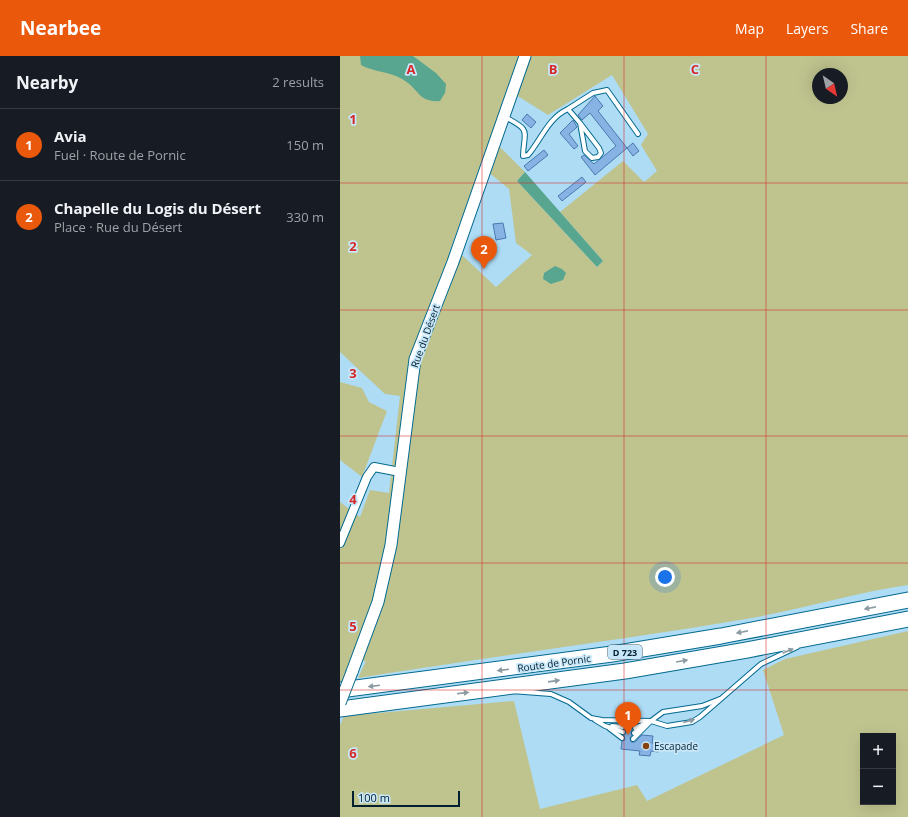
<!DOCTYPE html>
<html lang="en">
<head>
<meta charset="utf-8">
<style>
  :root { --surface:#171b24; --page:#20242c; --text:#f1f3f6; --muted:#9ea1a6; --line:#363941; --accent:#ea580c }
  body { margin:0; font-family:"Open Sans",sans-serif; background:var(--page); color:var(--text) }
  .controls { position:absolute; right:12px; bottom:12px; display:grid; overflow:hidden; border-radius:0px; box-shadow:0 4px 16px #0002 }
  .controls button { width:36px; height:36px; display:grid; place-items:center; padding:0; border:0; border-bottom:1px solid var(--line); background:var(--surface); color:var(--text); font:20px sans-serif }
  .compass { position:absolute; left:472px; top:12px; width:36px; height:36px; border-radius:50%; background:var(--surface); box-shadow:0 4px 16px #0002; rotate:146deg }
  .scale { position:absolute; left:12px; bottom:10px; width:108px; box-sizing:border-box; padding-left:4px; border:2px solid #001f2f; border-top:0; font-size:11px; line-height:14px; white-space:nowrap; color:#001f2f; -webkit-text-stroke:3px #c8e7f8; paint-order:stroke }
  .you { position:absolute; left:325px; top:521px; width:14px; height:14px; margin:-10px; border:3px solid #fff; border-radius:50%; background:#1a73e8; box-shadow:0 0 0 6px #1a73e833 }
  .badge { display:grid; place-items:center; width:26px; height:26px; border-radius:50%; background:var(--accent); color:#fff; font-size:13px; font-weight:700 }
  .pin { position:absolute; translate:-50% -33px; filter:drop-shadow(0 1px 2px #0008) }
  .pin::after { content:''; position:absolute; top:21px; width:14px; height:12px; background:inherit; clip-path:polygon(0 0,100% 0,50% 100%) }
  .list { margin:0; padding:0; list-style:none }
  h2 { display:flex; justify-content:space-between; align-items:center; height:52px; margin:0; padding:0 16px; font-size:17px }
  h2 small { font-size:13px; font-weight:400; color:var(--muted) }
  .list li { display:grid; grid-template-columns:26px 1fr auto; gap:12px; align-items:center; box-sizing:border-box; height:72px; padding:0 16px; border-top:1px solid var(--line) }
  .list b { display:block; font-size:15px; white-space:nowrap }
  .list p { margin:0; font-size:13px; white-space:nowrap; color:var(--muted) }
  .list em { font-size:13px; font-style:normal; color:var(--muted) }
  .map { position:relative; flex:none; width:568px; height:761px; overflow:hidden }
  header { display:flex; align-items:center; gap:24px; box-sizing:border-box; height:56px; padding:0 20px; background:var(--accent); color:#fff }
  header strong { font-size:19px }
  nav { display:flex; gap:22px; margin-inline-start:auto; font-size:14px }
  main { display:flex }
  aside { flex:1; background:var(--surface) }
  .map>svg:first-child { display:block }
  .green { fill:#bfc48f; fill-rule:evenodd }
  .water { fill:#58a68f }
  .building { fill:#87b3e4; stroke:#4979af }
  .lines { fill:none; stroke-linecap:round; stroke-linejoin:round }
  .lane-casing { stroke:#03698e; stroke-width:6 }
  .street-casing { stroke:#03698e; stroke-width:10 }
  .secondary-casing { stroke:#03698e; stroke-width:13 }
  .highway-casing { stroke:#03698e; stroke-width:17 }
  .lane { stroke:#fff; stroke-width:4 }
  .street { stroke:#fff; stroke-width:8 }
  .secondary { stroke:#fff; stroke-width:11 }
  .highway { stroke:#fff; stroke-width:15 }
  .secondary-bridge-casing { stroke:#03698e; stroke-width:13; stroke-linecap:butt }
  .secondary-bridge { stroke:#fff; stroke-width:11 }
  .oneway { fill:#8c9aa1 }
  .grid { fill:none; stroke:#d62828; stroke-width:1; stroke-opacity:0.55 }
  .poi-dot { fill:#854311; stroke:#c8e7f8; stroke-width:1.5 }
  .labels { text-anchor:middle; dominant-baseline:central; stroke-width:3.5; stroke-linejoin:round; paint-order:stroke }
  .shield { fill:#c8e7f8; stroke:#3c5b6b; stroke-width:1 }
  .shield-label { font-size:9px; font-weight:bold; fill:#001f2f }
  .street-label { font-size:10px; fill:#001f2f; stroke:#c8e7f8 }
  .poi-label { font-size:10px; fill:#001f2f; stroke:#c8e7f8; text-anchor:start }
  .grid-label { font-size:13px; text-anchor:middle; font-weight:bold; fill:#d62828; stroke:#c8e7f8; stroke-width:3.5; stroke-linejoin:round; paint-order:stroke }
</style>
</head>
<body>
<header>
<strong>Nearbee</strong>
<nav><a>Map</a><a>Layers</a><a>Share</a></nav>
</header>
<main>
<aside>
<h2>Nearby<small>2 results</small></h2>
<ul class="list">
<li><span class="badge">1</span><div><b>Avia</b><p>Fuel · Route de Pornic</p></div><em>150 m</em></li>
<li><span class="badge">2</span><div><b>Chapelle du Logis du Désert</b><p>Place · Rue du Désert</p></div><em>330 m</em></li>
</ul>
</aside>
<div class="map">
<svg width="568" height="761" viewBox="0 0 568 761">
  <rect width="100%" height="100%" fill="#aedcf5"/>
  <g class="green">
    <path d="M0,0H568V529C513,537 460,554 406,563C277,585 147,601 18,622L26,605H10L2,627L0,628V446L20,461L30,434L49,437L60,340L45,338L0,296ZM478,18H502V42H478ZM272,19L308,78L301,89L317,115L304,126L283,105L220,156L263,205L257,211L177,125L185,116L159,90L148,116L169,133L176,187L192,199L156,231L123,200L109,197L168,34L208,59Z"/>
    <path d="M0,326L22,332L29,346L47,355L22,421L0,404Z"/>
    <path d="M568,575V761H0V669L4,660L174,645L200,753L297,729L307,745L444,679L423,614L445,603ZM523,680H553V746H523Z"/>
  </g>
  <g class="water">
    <path d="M20,0H73L96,17L106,28L105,37L100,45C78,47 79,32 62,23C49,15 33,16 21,9Z"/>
    <path d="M185,116L263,205L257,211L177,125Z"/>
    <path d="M215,210L222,213L226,217L223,224L211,228L203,223L204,217Z"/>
  </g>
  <g class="building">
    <path d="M255,40L263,50L258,55L287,92L293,87L299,95L293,100L287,92L255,119L241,101L244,99L254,108L276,90L250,57L242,64L238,59Z"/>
    <path d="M187,58L196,66L191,72L182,64Z"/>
    <path d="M233,64L237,71L229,78L238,90L234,93L220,77Z"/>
    <path d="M204,94L208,99L188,115L184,110Z"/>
    <path d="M242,121L246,126L222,145L218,140Z"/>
    <path d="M163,167L166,182L156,184L153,168Z"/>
    <path d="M285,668H295L292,671V679L290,682L291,686H295L302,679L313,680L312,687L319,688L318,696L311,695L310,700L299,699L300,695L281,693L282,685L285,684L284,679L286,677Z"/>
  </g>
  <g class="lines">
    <defs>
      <g id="lane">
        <path d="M228,53L253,37L267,34L298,78"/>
        <path d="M165,61C192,75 184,74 183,100L188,99C201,84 208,62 228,53L240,67L245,95L252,102L258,101L261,97L259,92L240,67"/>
        <path d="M171,635L211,638L229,646L251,662L262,664L311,665L327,670L352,666L360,661L421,608L457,591"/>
        <path d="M255,664L265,670L283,676"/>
        <path d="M272,670L283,671"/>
        <path d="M269,672L282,682"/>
        <path d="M295,672L311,665L323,656L362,650L380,643"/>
        <path d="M294,677L301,672"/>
        <path d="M293,683L310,666"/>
      </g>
      <path id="street" d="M0,487L27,421L34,411L60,416"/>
      <path id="secondary" d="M12,616L38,546L51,489L75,303L113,206L185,0"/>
      <g id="highway">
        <path d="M0,634L272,598L381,580L568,544"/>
        <path d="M0,653L285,615L407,594L568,563"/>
      </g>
    </defs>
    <use href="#lane" class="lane-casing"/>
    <use href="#street" class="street-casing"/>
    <use href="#secondary" class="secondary-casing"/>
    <use href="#highway" class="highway-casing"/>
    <use href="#lane" class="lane"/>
    <use href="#street" class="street"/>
    <use href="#secondary" class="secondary"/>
    <use href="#highway" class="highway"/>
    <defs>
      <path id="secondary-bridge" d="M0,647L12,616"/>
    </defs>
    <use href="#secondary-bridge" class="secondary-bridge-casing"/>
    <use href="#secondary-bridge" class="secondary-bridge"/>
  </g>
  <defs><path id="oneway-solid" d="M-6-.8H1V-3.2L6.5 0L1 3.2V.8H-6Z"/></defs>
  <g class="oneway">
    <use href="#oneway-solid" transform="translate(530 552) rotate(169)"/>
    <use href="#oneway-solid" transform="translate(402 576) rotate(169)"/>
    <use href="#oneway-solid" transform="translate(448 595) rotate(-23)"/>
    <use href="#oneway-solid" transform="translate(342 605) rotate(-10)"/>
    <use href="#oneway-solid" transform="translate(163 614) rotate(173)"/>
    <use href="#oneway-solid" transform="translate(214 625) rotate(-8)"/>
    <use href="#oneway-solid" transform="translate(34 630) rotate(173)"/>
    <use href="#oneway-solid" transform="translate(123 637) rotate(-7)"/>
    <use href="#oneway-solid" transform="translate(349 665) rotate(-15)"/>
  </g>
  <path class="grid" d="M142,0V761M284,0V761M426,0V761M0,127H568M0,254H568M0,380H568M0,507H568M0,634H568"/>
  <circle class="poi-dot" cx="306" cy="690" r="4"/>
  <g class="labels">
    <rect class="shield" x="268" y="589" width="34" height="14" rx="3"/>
    <g class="shield-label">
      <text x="285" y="596">D 723</text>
    </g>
    <g class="street-label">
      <text transform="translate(85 280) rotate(-70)">Rue du Désert</text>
      <text transform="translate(214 607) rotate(-8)">Route de Pornic</text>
    </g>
    <g class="poi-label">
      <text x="314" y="690">Escapade</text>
    </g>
  </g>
  <g class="grid-label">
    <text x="71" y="18">A</text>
    <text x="213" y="18">B</text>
    <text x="355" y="18">C</text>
    <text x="13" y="68">1</text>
    <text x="13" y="195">2</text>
    <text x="13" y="322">3</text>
    <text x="13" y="448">4</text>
    <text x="13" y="575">5</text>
    <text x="13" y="702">6</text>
  </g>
</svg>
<div class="controls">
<button>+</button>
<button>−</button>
</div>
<svg class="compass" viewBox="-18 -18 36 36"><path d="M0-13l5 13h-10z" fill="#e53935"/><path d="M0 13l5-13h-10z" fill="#9ea1a6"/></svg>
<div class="scale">100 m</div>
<div class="you"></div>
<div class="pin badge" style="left:288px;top:679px">1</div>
<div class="pin badge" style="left:144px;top:213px">2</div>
</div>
</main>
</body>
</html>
